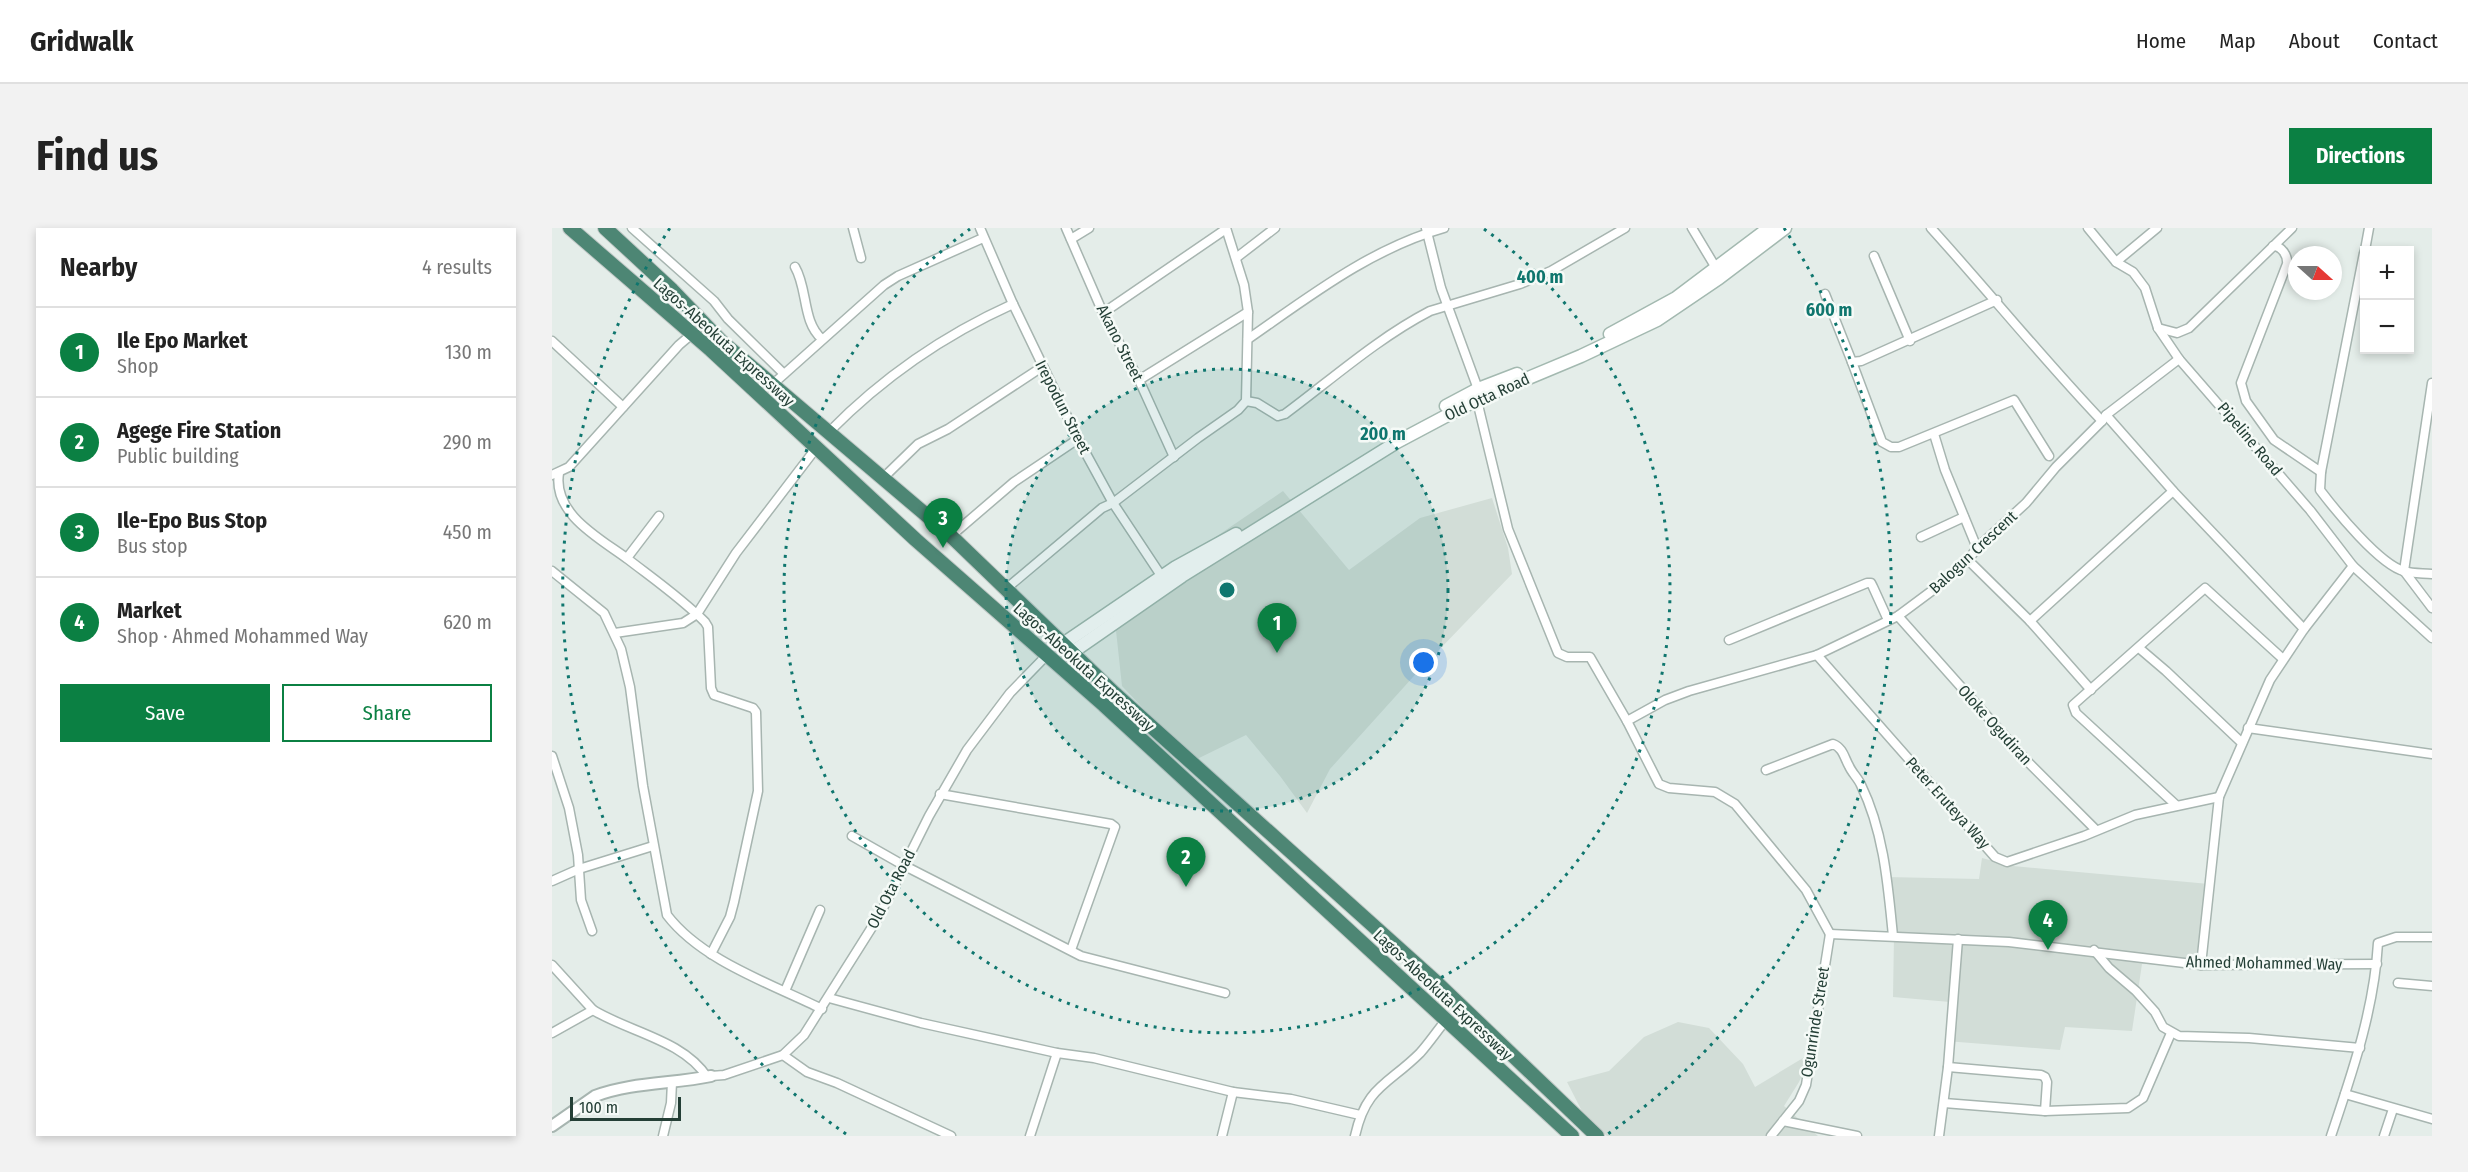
<!DOCTYPE html>
<html lang="en">
<head>
<meta charset="utf-8">
<style>
  :root { --surface:#fff; --page:#f2f2f2; --text:#222; --muted:#767676; --line:#e0e0e0; --accent:#0b8043 }
  body { margin:0; font-family:"Fira Sans Condensed",sans-serif; background:var(--page); color:var(--text) }
  .controls { position:absolute; right:18px; top:18px; display:grid; overflow:hidden; border-radius:0px; box-shadow:0 3px 9px #0003 }
  .controls button { width:54px; height:54px; display:grid; place-items:center; padding:0; border:0; border-bottom:2px solid var(--line); background:var(--surface); color:var(--text); font:30px sans-serif }
  .compass { position:absolute; left:1736px; top:18px; width:54px; height:54px; border-radius:50%; background:var(--surface); box-shadow:0 3px 9px #0003; rotate:111deg }
  .scale { position:absolute; left:18px; bottom:15px; width:111px; box-sizing:border-box; padding-left:6px; border:3px solid #243f36; border-top:0; font-size:16px; line-height:21px; white-space:nowrap; color:#243f36; -webkit-text-stroke:4px #f5faf7; paint-order:stroke }
  .you { position:absolute; left:872px; top:435px; width:21px; height:21px; margin:-15px; border:4px solid #fff; border-radius:50%; background:#1a73e8; box-shadow:0 0 0 9px #1a73e833 }
  .badge { display:grid; place-items:center; width:39px; height:39px; border-radius:50%; background:var(--accent); color:#fff; font-size:20px; font-weight:700 }
  .pin { position:absolute; translate:-50% -50px; filter:drop-shadow(0 2px 3px #0008) }
  .pin::after { content:''; position:absolute; top:32px; width:21px; height:18px; background:inherit; clip-path:polygon(0 0,100% 0,50% 100%) }
  .list { margin:0; padding:0; list-style:none }
  h2 { display:flex; justify-content:space-between; align-items:center; height:78px; margin:0; padding:0 24px; font-size:26px }
  h2 small { font-size:20px; font-weight:400; color:var(--muted) }
  .list li { display:grid; grid-template-columns:39px 1fr auto; gap:18px; align-items:center; box-sizing:border-box; height:90px; padding:0 24px; border-top:2px solid var(--line) }
  .list b { display:block; font-size:22px; white-space:nowrap }
  .list p { margin:0; font-size:20px; white-space:nowrap; color:var(--muted) }
  .list em { font-size:20px; font-style:normal; color:var(--muted) }
  .actions { display:flex; gap:12px; padding:18px 24px }
  .actions a { flex:1; padding:14px 0; border:2px solid var(--accent); border-radius:0px; text-align:center; font-size:21px; color:var(--accent) }
  .actions .main { background:var(--accent); color:#fff }
  .map { position:relative; flex:none; width:1880px; height:908px; overflow:hidden; border-radius:0px }
  header { display:flex; align-items:center; gap:36px; box-sizing:border-box; height:84px; padding:0 30px; background:var(--surface); border-bottom:2px solid var(--line) }
  header strong { font-size:28px }
  nav { display:flex; gap:33px; margin-inline-start:auto; font-size:21px }
  .intro { display:flex; align-items:center; justify-content:space-between; box-sizing:border-box; height:144px; padding:0 36px }
  h1 { margin:0; font-size:42px }
  .button { padding:15px 27px; border-radius:0px; background:var(--accent); color:#fff; font-size:21px; font-weight:700 }
  main { display:flex; gap:36px; padding:0 36px }
  aside { flex:1; background:var(--surface); border-radius:0px; box-shadow:0 3px 9px #0003 }
  .map>svg:first-child { display:block }
  .built { fill:#d2ddd7 }
  .lines { fill:none; stroke-linecap:round; stroke-linejoin:round }
  .minor-casing { stroke:#a7b5b0; stroke-width:11 }
  .tertiary-casing { stroke:#a7b5b0; stroke-width:14 }
  .secondary-casing { stroke:#a3b9b0; stroke-width:15 }
  .trunk-casing { stroke:#c2c9c7; stroke-width:16 }
  .minor { stroke:#fff; stroke-width:8 }
  .tertiary { stroke:#fff; stroke-width:10 }
  .secondary { stroke:#fff; stroke-width:12 }
  .trunk { stroke:#4d8674; stroke-width:14 }
  .ring { fill:none; stroke:#0f766e; stroke-width:3; stroke-dasharray:3 6 }
  .labels { text-anchor:middle; dominant-baseline:central; stroke-width:5; stroke-linejoin:round; paint-order:stroke }
  .street-label { font-size:16px; fill:#243f36; stroke:#f5faf7 }
  .centre { fill:#0f766e; stroke:#f5faf7; stroke-width:3 }
  .ring-label { font-size:18px; text-anchor:middle; font-weight:bold; fill:#0f766e; stroke:#f5faf7; stroke-width:5; stroke-linejoin:round; paint-order:stroke }
</style>
</head>
<body>
<header>
<strong>Gridwalk</strong>
<nav><a>Home</a><a>Map</a><a>About</a><a>Contact</a></nav>
</header>
<div class="intro"><h1>Find us</h1><a class="button">Directions</a></div>
<main>
<aside>
<h2>Nearby<small>4 results</small></h2>
<ul class="list">
<li><span class="badge">1</span><div><b>Ile Epo Market</b><p>Shop</p></div><em>130 m</em></li>
<li><span class="badge">2</span><div><b>Agege Fire Station</b><p>Public building</p></div><em>290 m</em></li>
<li><span class="badge">3</span><div><b>Ile-Epo Bus Stop</b><p>Bus stop</p></div><em>450 m</em></li>
<li><span class="badge">4</span><div><b>Market</b><p>Shop · Ahmed Mohammed Way</p></div><em>620 m</em></li>
</ul>
<div class="actions"><a class="main">Save</a><a>Share</a></div>
</aside>
<div class="map">
<svg width="1880" height="908" viewBox="0 0 1880 908">
  <rect width="100%" height="100%" fill="#e4ede9"/>
  <g class="built">
    <path d="M731,263L797,342L868,290L940,270L956,320L960,346L861,449L778,541L755,585L728,548L694,507L641,533L570,458L562,384L567,375Z"/>
    <path d="M1430,630L1461,638L1657,656L1650,738L1590,736L1580,803L1513,799L1508,822L1394,813L1398,774L1341,769L1342,708L1335,649L1427,651Z"/>
    <path d="M1126,794L1157,800L1191,836L1203,859L1261,824L1247,854L1232,878L1266,908H1055L1033,889L1015,854L1057,843L1092,809Z"/>
  </g>
  <g class="lines">
    <defs>
      <g id="minor">
        <path d="M80,0L162,73L176,91L232,146"/>
        <path d="M301,0L309,30"/>
        <path d="M428,0L461,76L526,211L561,275L610,349"/>
        <path d="M514,0L551,85L587,152L622,229"/>
        <path d="M874,0L889,60L926,161L927,181L956,301L1006,425L1015,429H1038L1075,493L1107,556L1117,560L1163,564L1183,576L1254,662L1278,706"/>
        <path d="M1140,0L1164,40"/>
        <path d="M1379,0C1437,64 1491,131 1550,193"/>
        <path d="M1536,0L1564,34L1581,44L1593,60L1606,100L1627,131L1758,282L1801,338L1880,410"/>
        <path d="M519,11L537,0"/>
        <path d="M1721,18C1730,18 1736,28 1735,36L1689,155L1694,173L1722,212L1769,244"/>
        <path d="M1813,22L1817,0"/>
        <path d="M1812,25L1769,244L1768,262C1784,283 1828,337 1852,343C1861,346 1871,345 1880,346"/>
        <path d="M1322,28L1358,113"/>
        <path d="M684,30L723,0"/>
        <path d="M1564,34L1605,0"/>
        <path d="M243,39C256,61 250,94 270,111"/>
        <path d="M1273,66L1300,134L1309,133L1445,72"/>
        <path d="M551,85L674,1"/>
        <path d="M1606,100L1625,105L1637,100L1740,0"/>
        <path d="M696,111C758,68 818,21 892,0"/>
        <path d="M0,113L71,179"/>
        <path d="M1300,134L1330,214L1339,219H1347L1462,172L1497,228"/>
        <path d="M587,152L696,84"/>
        <path d="M221,156L332,57L346,48L431,10"/>
        <path d="M694,173L705,175L726,188L733,186C780,151 826,110 878,83L968,56L999,43L1073,0"/>
        <path d="M1554,187L1621,263L1752,401"/>
        <path d="M277,204C331,149 390,108 461,76"/>
        <path d="M1382,206L1393,242L1425,320"/>
        <path d="M7,245C0,287 51,312 77,332C103,352 130,371 153,394L156,399L159,460L162,467L201,480L204,484L206,563L182,674L178,689L159,726"/>
        <path d="M0,247L17,239L127,117L140,106"/>
        <path d="M330,251L366,216L396,201L490,139"/>
        <path d="M399,308L462,254L526,211"/>
        <path d="M1369,309L1412,289"/>
        <path d="M75,330L107,288"/>
        <path d="M1416,332L1478,393L1539,462"/>
        <path d="M0,343L52,385L69,421L78,459L91,558L115,687C150,733 220,756 270,781"/>
        <path d="M1852,343L1880,155"/>
        <path d="M1852,343L1880,380"/>
        <path d="M455,360L550,280L561,275L646,210L686,182L694,173L696,84L692,57L674,0"/>
        <path d="M1346,388L1474,532L1544,602"/>
        <path d="M1478,393L1621,263"/>
        <path d="M63,405L131,395L145,386L184,325L265,219"/>
        <path d="M1177,412L1315,355H1319L1321,359L1336,392"/>
        <path d="M1587,420L1614,443L1690,515"/>
        <path d="M1265,427L1443,629L1455,634L1532,608L1583,587L1667,569"/>
        <path d="M1075,493L1113,472L1137,463L1265,427L1346,388L1385,359L1416,332L1425,320L1474,275L1504,239L1550,193L1554,187L1627,131"/>
        <path d="M1696,500L1880,526"/>
        <path d="M0,528L17,580L26,627L29,672L40,703"/>
        <path d="M1214,542L1281,516C1291,520 1292,529 1297,538C1300,545 1306,550 1309,557C1332,604 1336,658 1341,708"/>
        <path d="M388,566L559,596L563,599L519,722"/>
        <path d="M1624,577L1524,485L1521,477L1653,360L1731,431"/>
        <path d="M300,608L351,637L529,728L673,765"/>
        <path d="M0,653L27,641L101,618"/>
        <path d="M1278,706L1457,714L1649,737L1825,736"/>
        <path d="M1542,722L1557,740L1584,763L1603,784L1611,799L1627,808L1697,810L1808,820"/>
        <path d="M0,737L41,782L0,805"/>
        <path d="M1649,737L1667,569L1718,452L1752,401L1801,338"/>
        <path d="M1846,755L1880,758"/>
        <path d="M233,763L268,682"/>
        <path d="M277,770L369,795L505,825L542,830L681,864L739,871L808,887"/>
        <path d="M41,782C77,804 131,812 155,849"/>
        <path d="M231,827L255,844L285,855L399,908"/>
        <path d="M1396,839L1489,847L1493,849L1495,854L1493,883"/>
        <path d="M159,848L172,847L231,827L252,807L327,688L377,588L415,522L458,465L494,428"/>
        <path d="M1793,866L1880,891"/>
        <path d="M1392,875L1493,883L1576,880L1591,870L1619,805"/>
        <path d="M1231,893L1305,908"/>
        <path d="M111,908L119,875L120,854"/>
        <path d="M478,908L505,825"/>
        <path d="M670,908L681,864"/>
        <path d="M803,908C814,858 836,857 868,825C877,815 885,803 894,792"/>
        <path d="M1219,908L1247,873L1254,857L1278,706"/>
        <path d="M1387,908L1396,839L1406,711"/>
        <path d="M1779,908C1800,845 1822,783 1826,715L1844,709H1880"/>
        <path d="M1832,908L1841,881"/>
      </g>
      <path id="tertiary" d="M0,898L43,868C80,854 121,856 159,848"/>
      <g id="secondary">
        <path d="M1058,106L1124,70L1217,0"/>
        <path d="M894,178L926,161L965,146"/>
        <path d="M511,416L624,339L684,306"/>
        <path d="M519,425L630,348L845,214L926,171L1029,128L1105,92L1167,50L1233,0"/>
      </g>
      <g id="trunk">
        <path d="M18,0L159,122L364,312L552,477L1020,908"/>
        <path d="M53,0L120,62L169,113L399,308L562,465L884,754L1045,908"/>
      </g>
    </defs>
    <use href="#minor" class="minor-casing"/>
    <use href="#tertiary" class="tertiary-casing"/>
    <use href="#secondary" class="secondary-casing"/>
    <use href="#trunk" class="trunk-casing"/>
    <use href="#minor" class="minor"/>
    <use href="#tertiary" class="tertiary"/>
    <use href="#secondary" class="secondary"/>
    <use href="#trunk" class="trunk"/>
  </g>
  <circle cx="675" cy="362" r="221" fill="#0f766e" fill-opacity=".12"/>
  <g class="ring">
    <circle cx="675" cy="362" r="221"/>
    <path d="M932 1A443 443 0 1 1 418 1"/>
    <path d="M294 906A664 664 0 0 1 118 0M1232 0A664 664 0 0 1 1056 906"/>
  </g>
  <g class="labels">
    <g class="street-label">
      <text transform="translate(172 114) rotate(42)">Lagos-Abeokuta Expressway</text>
      <text transform="translate(568 115) rotate(63)">Akano Street</text>
      <text transform="translate(935 169) rotate(-25)">Old Otta Road</text>
      <text transform="translate(511 179) rotate(63)">Irepodun Street</text>
      <text transform="translate(1698 211) rotate(50)">Pipeline Road</text>
      <text transform="translate(1421 324) rotate(-43)">Balogun Crescent</text>
      <text transform="translate(532 439) rotate(42)">Lagos-Abeokuta Expressway</text>
      <text transform="translate(1443 497) rotate(48)">Oloke Ogudiran</text>
      <text transform="translate(1396 575) rotate(48)">Peter Eruteya Way</text>
      <text transform="translate(339 661) rotate(-63)">Old Ota Road</text>
      <text transform="translate(1712 735) rotate(1)">Ahmed Mohammed Way</text>
      <text transform="translate(891 767) rotate(43)">Lagos-Abeokuta Expressway</text>
      <text transform="translate(1263 794) rotate(-81)">Ogunrinde Street</text>
    </g>
  </g>
  <circle cx="675" cy="362" r="9" class="centre"/>
  <g class="ring-label">
    <text x="988" y="55">400 m</text>
    <text x="1277" y="88">600 m</text>
    <text x="831" y="212">200 m</text>
  </g>
</svg>
<div class="controls">
<button>+</button>
<button>−</button>
</div>
<svg class="compass" viewBox="-18 -18 36 36"><path d="M0-13l5 13h-10z" fill="#e53935"/><path d="M0 13l5-13h-10z" fill="#767676"/></svg>
<div class="scale">100 m</div>
<div class="you"></div>
<div class="pin badge" style="left:725px;top:425px">1</div>
<div class="pin badge" style="left:634px;top:659px">2</div>
<div class="pin badge" style="left:391px;top:320px">3</div>
<div class="pin badge" style="left:1496px;top:722px">4</div>
</div>
</main>
</body>
</html>
